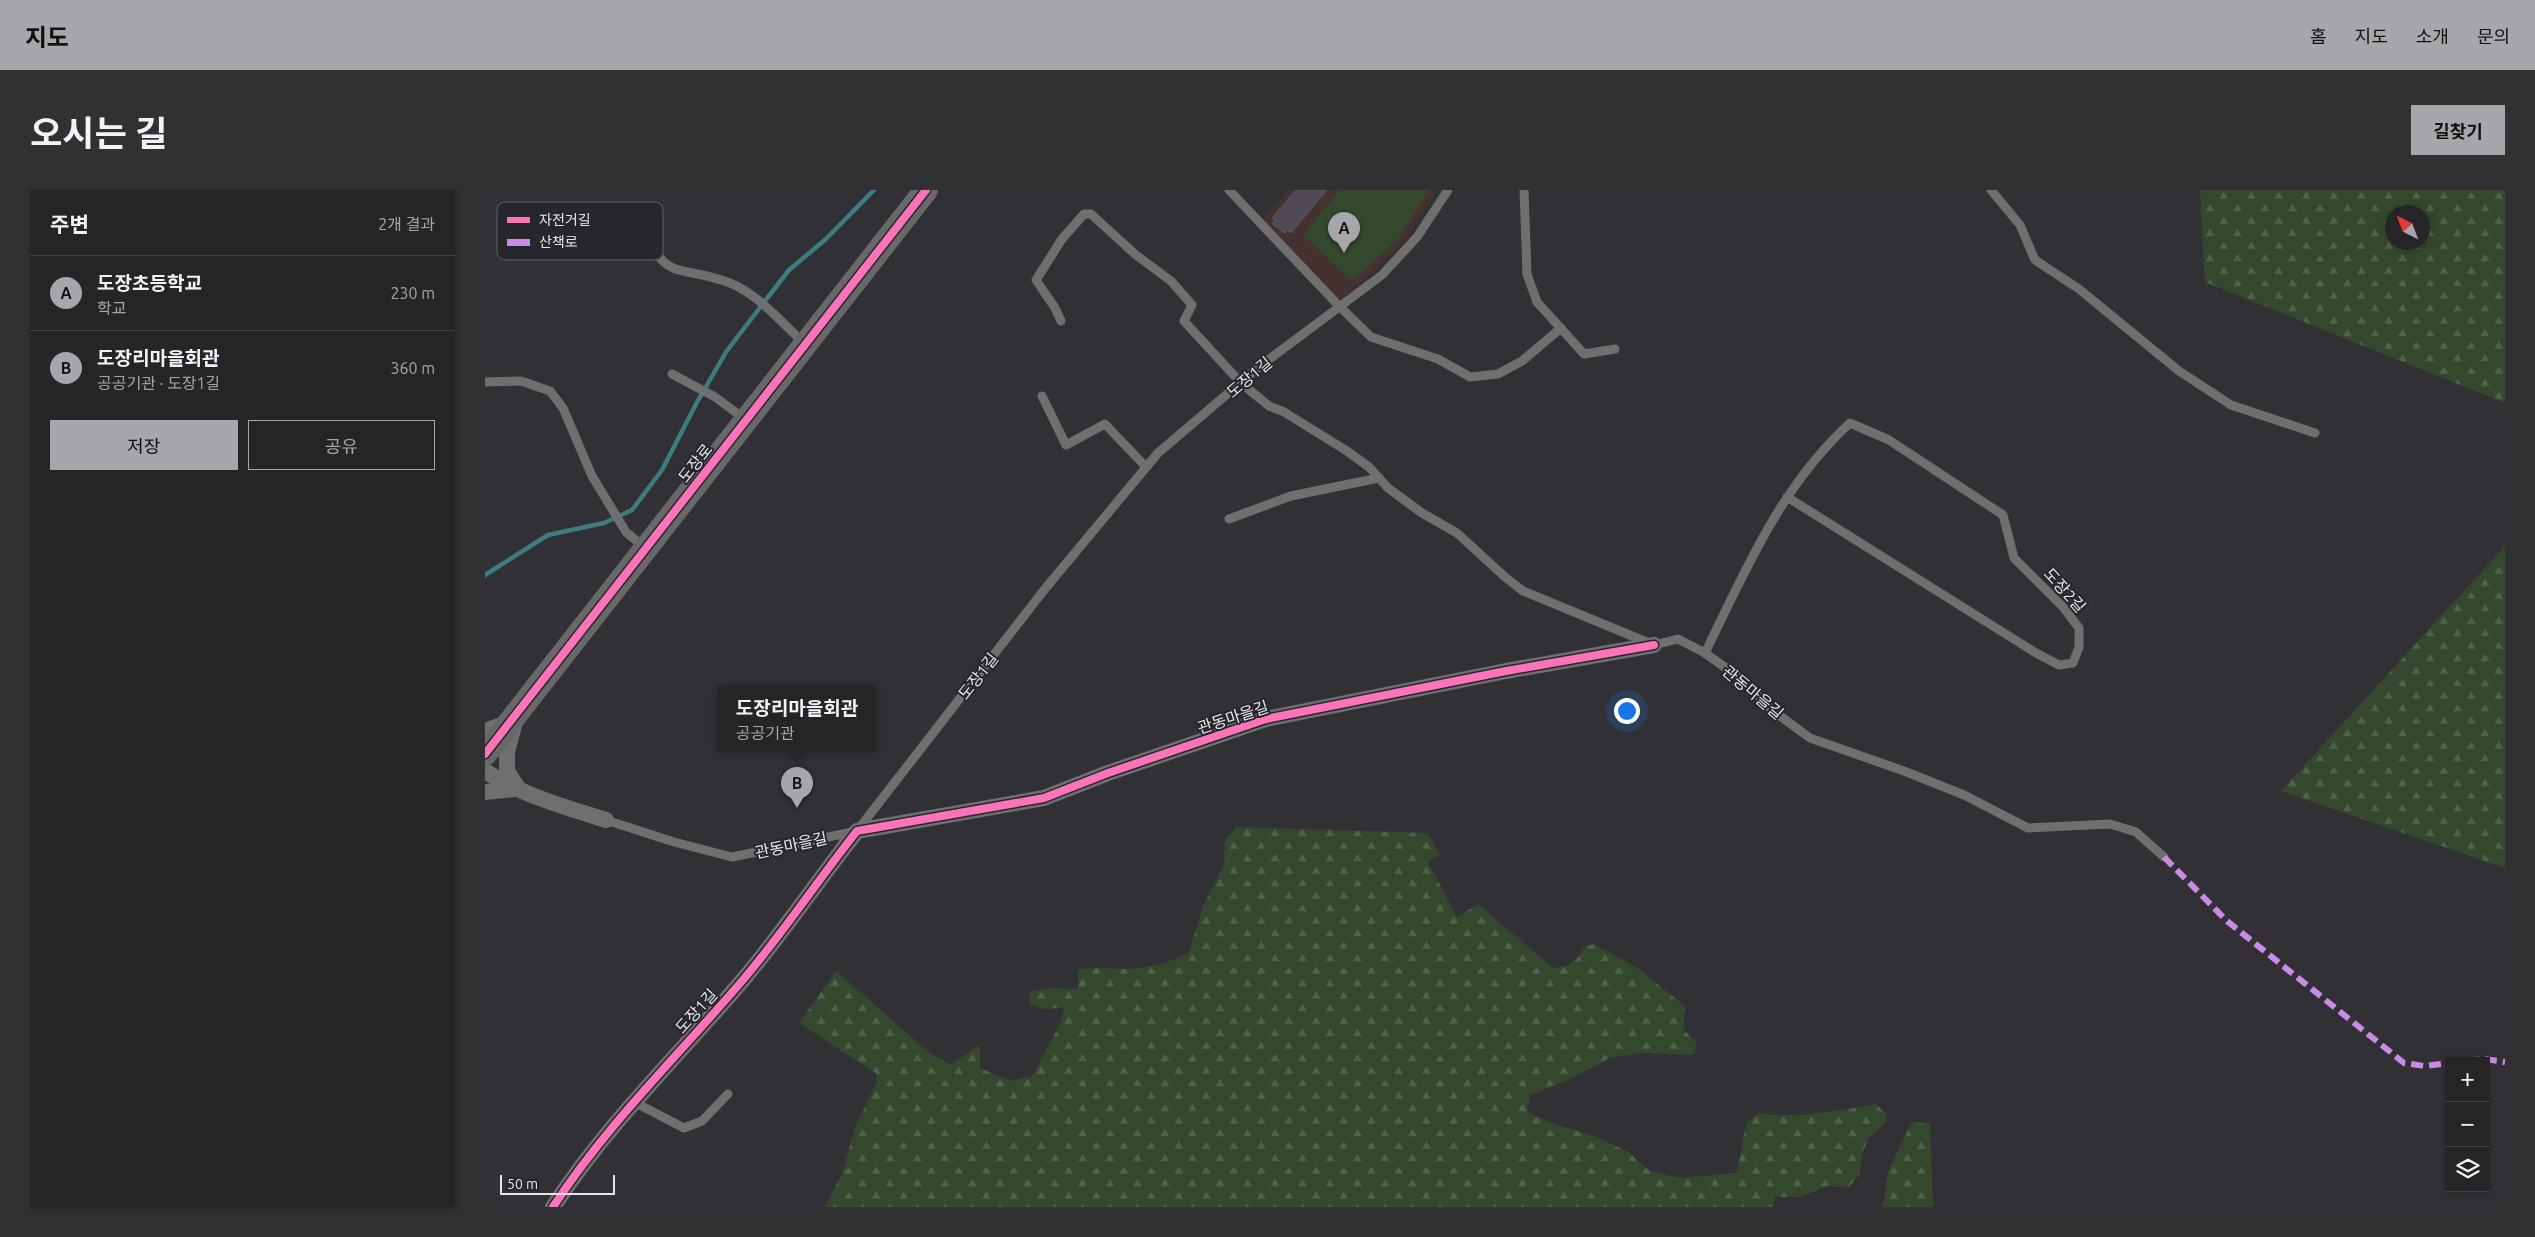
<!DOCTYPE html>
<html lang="ko">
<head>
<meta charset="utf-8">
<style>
  :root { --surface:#252528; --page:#313134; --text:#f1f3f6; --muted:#a3a5a8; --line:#424245; --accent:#a7a7ab }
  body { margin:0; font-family:Ubuntu,"Noto Sans KR",sans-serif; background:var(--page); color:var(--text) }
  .controls { position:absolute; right:15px; bottom:15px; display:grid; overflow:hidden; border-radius:0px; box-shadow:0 2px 8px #0003 }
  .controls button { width:45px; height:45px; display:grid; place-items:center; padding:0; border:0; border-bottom:1px solid var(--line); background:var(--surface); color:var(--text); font:25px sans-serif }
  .compass { position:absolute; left:1900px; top:15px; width:45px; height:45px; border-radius:50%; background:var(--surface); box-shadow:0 2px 8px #0003; rotate:318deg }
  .scale { position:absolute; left:15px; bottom:12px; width:115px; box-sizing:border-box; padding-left:5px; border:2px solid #e6e6ea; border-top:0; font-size:14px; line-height:18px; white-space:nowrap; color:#e6e6ea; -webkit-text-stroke:4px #26262c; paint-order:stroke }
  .you { position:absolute; left:1141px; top:520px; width:18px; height:18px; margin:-12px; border:4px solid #fff; border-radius:50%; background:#1a73e8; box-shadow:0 0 0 8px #1a73e833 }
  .badge { display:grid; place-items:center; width:32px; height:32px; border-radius:50%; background:var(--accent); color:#111; font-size:16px; font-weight:700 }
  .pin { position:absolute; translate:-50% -41px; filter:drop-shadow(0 1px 2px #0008) }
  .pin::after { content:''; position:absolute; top:26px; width:18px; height:15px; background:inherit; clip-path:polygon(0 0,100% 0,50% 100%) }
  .popup { position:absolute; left:233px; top:496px; width:158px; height:65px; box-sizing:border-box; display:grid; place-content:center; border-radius:0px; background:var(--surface); filter:drop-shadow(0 1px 4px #0005); font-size:16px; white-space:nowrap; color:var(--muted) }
  .popup b { font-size:19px; color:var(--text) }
  .popup::after { content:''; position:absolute; left:50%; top:100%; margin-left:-10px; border:10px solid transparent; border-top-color:var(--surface) }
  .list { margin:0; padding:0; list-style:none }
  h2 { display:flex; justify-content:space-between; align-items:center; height:65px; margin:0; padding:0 20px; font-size:21px }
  h2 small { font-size:16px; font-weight:400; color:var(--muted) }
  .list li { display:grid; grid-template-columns:32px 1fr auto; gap:15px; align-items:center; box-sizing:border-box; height:75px; padding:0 20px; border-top:1px solid var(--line) }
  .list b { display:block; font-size:19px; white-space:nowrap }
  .list p { margin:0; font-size:16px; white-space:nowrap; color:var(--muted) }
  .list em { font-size:16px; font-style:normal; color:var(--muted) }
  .actions { display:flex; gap:10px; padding:15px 20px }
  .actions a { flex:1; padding:11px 0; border:1px solid var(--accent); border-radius:0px; text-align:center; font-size:18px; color:var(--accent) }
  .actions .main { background:var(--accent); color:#111 }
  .icon { flex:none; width:28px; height:28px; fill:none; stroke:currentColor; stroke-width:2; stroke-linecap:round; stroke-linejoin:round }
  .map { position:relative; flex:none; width:2020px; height:1017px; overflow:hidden; border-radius:0px }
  header { display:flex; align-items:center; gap:30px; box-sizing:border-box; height:70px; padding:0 25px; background:var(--accent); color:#111 }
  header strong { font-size:24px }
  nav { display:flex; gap:28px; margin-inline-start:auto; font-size:18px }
  .intro { display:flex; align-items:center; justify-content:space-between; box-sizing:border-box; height:120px; padding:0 30px }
  h1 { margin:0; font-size:35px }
  .button { padding:12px 22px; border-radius:0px; background:var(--accent); color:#111; font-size:18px; font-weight:700 }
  main { display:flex; gap:30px; padding:0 30px }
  aside { flex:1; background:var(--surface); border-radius:0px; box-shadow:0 2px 8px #0003 }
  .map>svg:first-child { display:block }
  .education { fill:#443231 }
  .forest { fill:url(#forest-firs); fill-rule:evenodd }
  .park { fill:#33482c }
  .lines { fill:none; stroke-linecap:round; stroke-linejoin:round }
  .stream { stroke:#3d7d81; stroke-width:4.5 }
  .building { fill:#4f4a53; stroke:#58585a }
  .lane { stroke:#6f6f6f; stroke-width:9 }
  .street { stroke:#6f6f6f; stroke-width:16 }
  .secondary { stroke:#686868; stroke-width:24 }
  .quiet { stroke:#ca8be6; stroke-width:6; stroke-dasharray:12 6; stroke-linecap:butt }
  .cycleway-casing { stroke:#26262c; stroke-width:11 }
  .cycleway { stroke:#fb73b8; stroke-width:8 }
  .labels { text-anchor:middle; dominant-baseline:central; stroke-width:4; stroke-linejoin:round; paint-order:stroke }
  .street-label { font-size:16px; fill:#e6e6ea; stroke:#26262c }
  .key { fill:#26262c; stroke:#606065; stroke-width:1 }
  .key-label { font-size:14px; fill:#e6e6ea }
</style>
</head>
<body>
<header>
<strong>지도</strong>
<nav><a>홈</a><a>지도</a><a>소개</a><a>문의</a></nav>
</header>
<div class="intro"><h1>오시는 길</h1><a class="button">길찾기</a></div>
<main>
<aside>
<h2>주변<small>2개 결과</small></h2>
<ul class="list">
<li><span class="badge">A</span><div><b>도장초등학교</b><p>학교</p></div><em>230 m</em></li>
<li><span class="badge">B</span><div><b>도장리마을회관</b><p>공공기관 · 도장1길</p></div><em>360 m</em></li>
</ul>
<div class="actions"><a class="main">저장</a><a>공유</a></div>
</aside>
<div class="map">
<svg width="2020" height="1017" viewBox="0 0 2020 1017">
  <defs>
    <pattern id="forest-firs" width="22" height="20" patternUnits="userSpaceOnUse" patternTransform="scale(1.25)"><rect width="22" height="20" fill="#33482c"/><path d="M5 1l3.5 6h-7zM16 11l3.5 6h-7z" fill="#51624b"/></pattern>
  </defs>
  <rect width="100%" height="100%" fill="#313135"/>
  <path class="education" d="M803,0H952L921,49L895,76L857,108L851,107L778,29Z"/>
  <g class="forest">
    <path d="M1715,0H2020V213L1720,92ZM1938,22V52H1908V22Z"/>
    <path d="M2020,356V678L1796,601Z"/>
    <path d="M752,637L943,643L955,664L943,672L972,727L993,714L1068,778C1084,776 1093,773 1098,757L1109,754L1151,777L1200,816L1198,839L1212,853L1209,865L1156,863L1125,868L1080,891L1045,905L1042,922L1069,934L1109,946L1142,961L1165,981L1195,988L1252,983L1261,934L1273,923C1312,929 1352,921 1391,914L1402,925L1401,932L1383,949L1377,965L1375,984L1364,997L1343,996L1314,1007H1290L1288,1017H339L357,984L370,937L391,894L392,884L314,833L351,781L446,864L466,875L495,854V878L526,891L547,886L574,836L579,818L556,819L544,813V802L565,798L593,799V780C609,776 623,779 640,779C661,779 685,773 704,762L718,716L739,675L740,650Z"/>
    <path d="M1427,932L1445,934L1448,1017H1398L1403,981Z"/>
  </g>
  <path class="park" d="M855,0H944L914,48L867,91L818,45Z"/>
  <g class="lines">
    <path class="stream" d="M0,385L63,345L119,333L147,320L177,280L211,214L241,162L270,124L304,80L341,49L389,0"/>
  </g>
  <path class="building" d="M811,0H842L806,43L802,40L800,43L787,34L790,30L787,28Z"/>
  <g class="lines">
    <g class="lane">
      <path d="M744,0L854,116L886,147L953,169L985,187L1013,184L1037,171L1076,138"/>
      <path d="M1039,0L1042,84L1052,112L1099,164L1130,159"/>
      <path d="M1506,0L1535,35L1550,70L1594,99L1694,181L1746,215L1830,243"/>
      <path d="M161,20C172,96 189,72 245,93C273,104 297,133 319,153"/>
      <path d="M576,131L570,118L551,90L577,49L599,24H606L651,65L686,91L707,115L699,131L756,193L784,216L799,222L862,261L884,277L903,298L937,323L972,343L1020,387L1038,401L1169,455L1193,449L1220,463L1259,491L1287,520L1325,548L1419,581L1479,605L1543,638L1625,634L1651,642L1679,667"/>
      <path d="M187,184L230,207L261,230"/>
      <path d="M0,192L36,191L65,201L78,218L107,286L141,342L160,358"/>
      <path d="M557,206L581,255L620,234L661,277"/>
      <path d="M744,329L806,306L894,288"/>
      <path d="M1220,463C1260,381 1296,296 1365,233L1404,250L1518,325L1529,368L1578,417L1594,438V457L1588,473L1574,475L1551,463L1302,307"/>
      <path d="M121,630L189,652L247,667L372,641L559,400L673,263L775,176L897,85L932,47L963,0"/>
      <path d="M149,912L199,938L217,931L243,904"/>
    </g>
    <g class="street">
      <path d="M31,528L22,562V581L33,598"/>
      <path d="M0,541L25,532"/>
      <path d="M0,581C36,605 80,617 121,630"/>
      <path d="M0,602L30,599"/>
      <path d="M68,1017C122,934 193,866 257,791C298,743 333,690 372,641L559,608L623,583L781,529L1021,481L1169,455"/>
    </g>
    <path class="secondary" d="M0,564L441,0"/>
    <g class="quiet">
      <path d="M1679,667L1742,731L1919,873L1939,876L1964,873"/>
      <path d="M1982,871L1999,869L2020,872"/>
    </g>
    <defs>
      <g id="cycleway">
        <path d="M0,564L441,0"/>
        <path d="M68,1017C122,934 193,866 257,791C298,743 333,690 372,641L559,608L623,583L781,529L1021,481L1169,455"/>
      </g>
    </defs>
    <use href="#cycleway" class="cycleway-casing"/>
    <use href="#cycleway" class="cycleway"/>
  </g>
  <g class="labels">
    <g class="street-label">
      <text transform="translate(764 187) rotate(-40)">도장1길</text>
      <text transform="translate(210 273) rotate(-52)">도장로</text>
      <text transform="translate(1580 400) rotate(48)">도장2길</text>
      <text transform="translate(493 486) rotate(-52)">도장1길</text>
      <text transform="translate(1268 502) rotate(40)">관동마을길</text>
      <text transform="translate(748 527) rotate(-18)">관동마을길</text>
      <text transform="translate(306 655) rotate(-12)">관동마을길</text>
      <text transform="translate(211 821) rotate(-48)">도장1길</text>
    </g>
  </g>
  <rect x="12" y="12" width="166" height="58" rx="8" class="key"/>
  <rect x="22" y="27" width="23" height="6" fill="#fb73b8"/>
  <rect x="22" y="49" width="23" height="7" fill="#ca8be6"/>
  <g class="key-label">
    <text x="54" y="35">자전거길</text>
    <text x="54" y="57">산책로</text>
  </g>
</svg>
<div class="controls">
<button>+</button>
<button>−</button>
<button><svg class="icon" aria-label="layers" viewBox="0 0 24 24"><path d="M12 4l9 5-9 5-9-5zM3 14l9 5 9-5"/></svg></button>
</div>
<svg class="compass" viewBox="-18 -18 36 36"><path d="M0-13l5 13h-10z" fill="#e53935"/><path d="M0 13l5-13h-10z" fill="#a3a5a8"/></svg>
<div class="scale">50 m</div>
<div class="you"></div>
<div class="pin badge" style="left:859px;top:63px">A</div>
<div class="pin badge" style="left:312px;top:618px">B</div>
<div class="popup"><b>도장리마을회관</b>공공기관</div>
</div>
</main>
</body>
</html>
